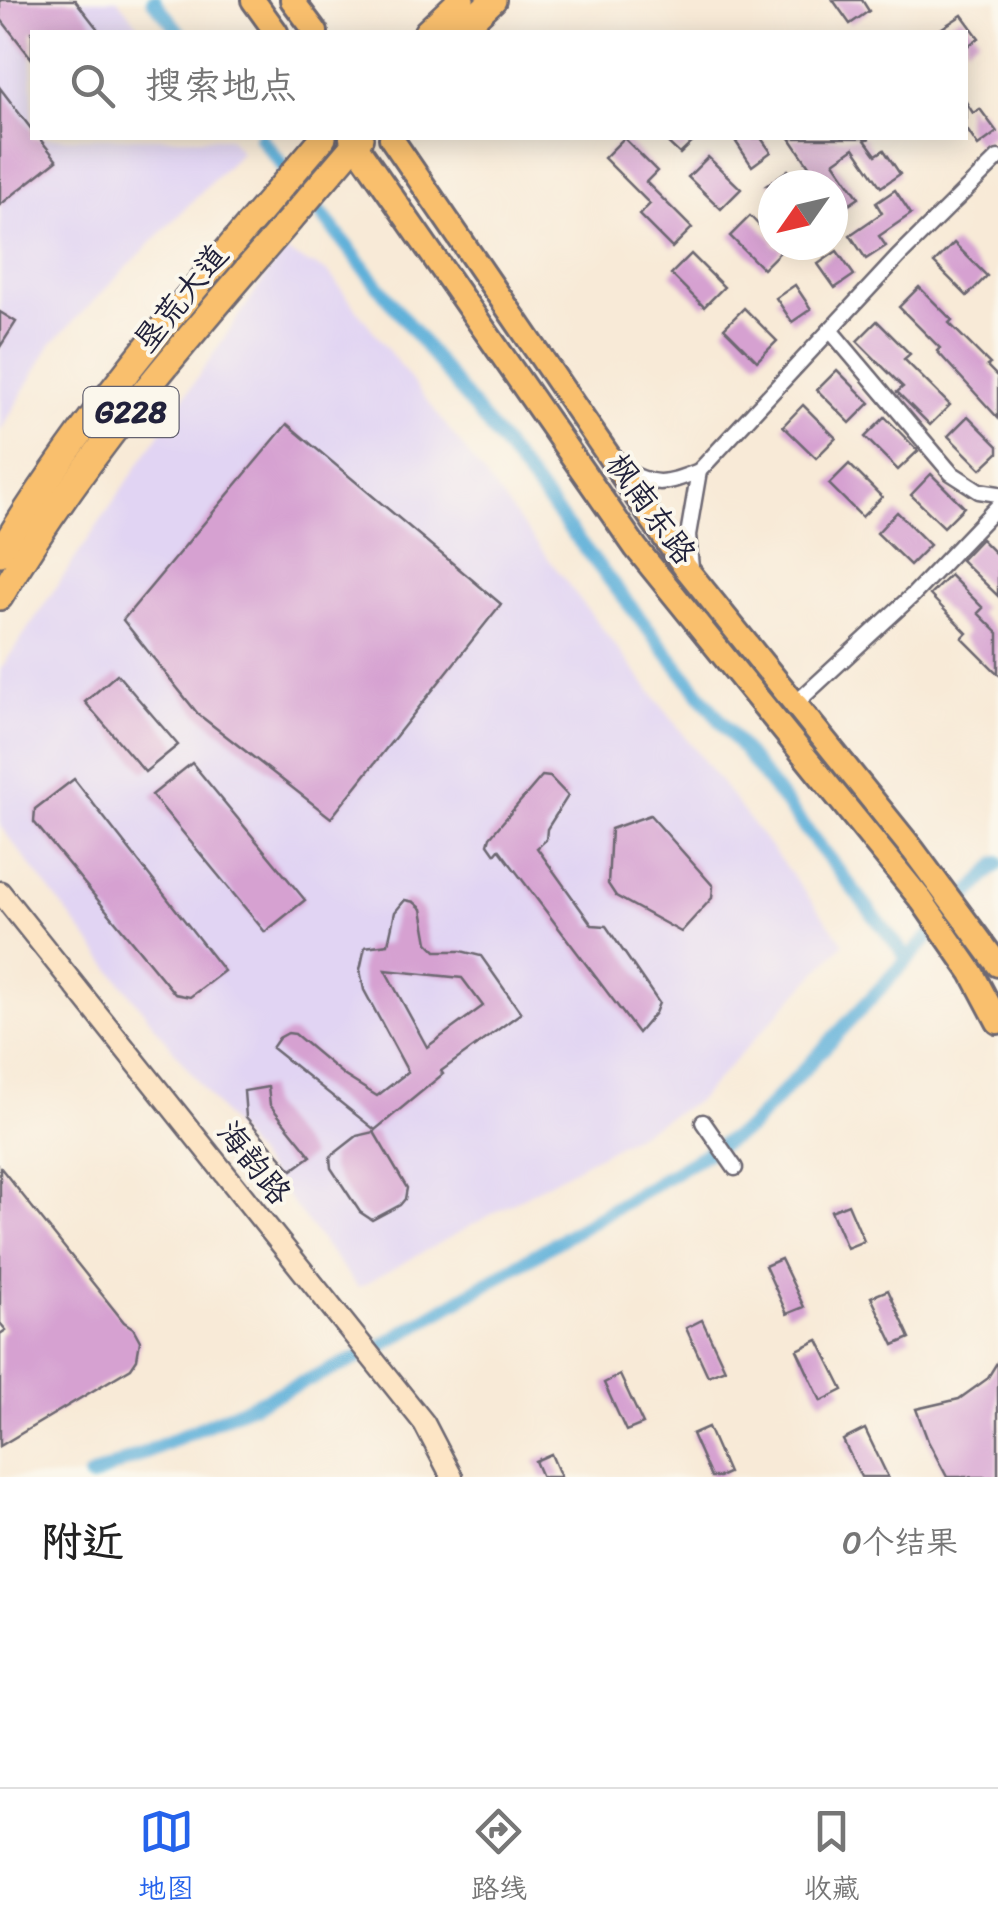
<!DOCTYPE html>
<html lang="zh">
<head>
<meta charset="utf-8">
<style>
  :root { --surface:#fff; --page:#f2f2f2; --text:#222; --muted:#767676; --line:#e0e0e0; --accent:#2563eb }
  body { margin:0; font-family:Sriracha,"LXGW WenKai TC",sans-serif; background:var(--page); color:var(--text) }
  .compass { position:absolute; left:758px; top:170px; width:90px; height:90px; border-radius:50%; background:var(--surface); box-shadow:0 5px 25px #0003; rotate:236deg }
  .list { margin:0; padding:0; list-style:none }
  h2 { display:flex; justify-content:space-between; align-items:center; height:130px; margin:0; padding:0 40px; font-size:42px }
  h2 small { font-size:32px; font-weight:400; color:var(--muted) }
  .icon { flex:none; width:55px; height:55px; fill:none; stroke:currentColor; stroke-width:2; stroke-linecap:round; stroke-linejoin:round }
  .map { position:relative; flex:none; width:998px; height:1477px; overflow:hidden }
  .search { position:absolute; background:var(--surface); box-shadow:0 5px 25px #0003; left:30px; right:30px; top:30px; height:110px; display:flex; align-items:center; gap:25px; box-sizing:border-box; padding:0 35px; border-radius:0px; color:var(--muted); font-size:38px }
  .sheet { height:310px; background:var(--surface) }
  nav { display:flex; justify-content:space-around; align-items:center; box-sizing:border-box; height:140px; border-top:2px solid var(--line); background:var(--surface); font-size:28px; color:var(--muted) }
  nav a { display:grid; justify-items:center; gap:5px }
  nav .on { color:var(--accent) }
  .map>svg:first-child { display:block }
  .built { fill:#e1d4f3 }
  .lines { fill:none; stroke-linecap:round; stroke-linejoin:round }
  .canal { stroke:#5eb0d9; stroke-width:14 }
  .building { fill:#d6a1d1; fill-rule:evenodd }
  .street-casing { stroke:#6d6872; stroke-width:19 }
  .secondary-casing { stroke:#6d6872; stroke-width:25 }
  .primary-casing { stroke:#6d6872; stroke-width:28 }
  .highway-casing { stroke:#6d6872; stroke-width:30 }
  .street { stroke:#fff; stroke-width:14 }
  .secondary { stroke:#fde5c5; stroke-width:20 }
  .primary { stroke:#f9bf6d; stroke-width:22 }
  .highway { stroke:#f9bf6d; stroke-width:25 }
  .labels { text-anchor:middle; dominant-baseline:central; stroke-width:8; stroke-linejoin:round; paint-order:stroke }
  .shield { fill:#fbf7ec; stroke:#636270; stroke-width:2.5 }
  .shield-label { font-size:30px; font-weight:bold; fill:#22223b }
  .street-label { font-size:32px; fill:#22223b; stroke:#fbf7ec }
</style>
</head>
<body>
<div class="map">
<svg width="998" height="1477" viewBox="0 0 998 1477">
  <rect width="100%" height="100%" fill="#fbf7ec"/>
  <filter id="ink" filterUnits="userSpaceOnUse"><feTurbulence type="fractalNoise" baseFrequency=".01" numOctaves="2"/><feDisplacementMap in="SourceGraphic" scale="20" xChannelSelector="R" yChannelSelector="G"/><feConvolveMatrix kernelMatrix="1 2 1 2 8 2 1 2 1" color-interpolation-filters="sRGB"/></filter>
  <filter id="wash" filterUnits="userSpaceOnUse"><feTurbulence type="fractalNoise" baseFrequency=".0048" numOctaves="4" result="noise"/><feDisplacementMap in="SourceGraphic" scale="40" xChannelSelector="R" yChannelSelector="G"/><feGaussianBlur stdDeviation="2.25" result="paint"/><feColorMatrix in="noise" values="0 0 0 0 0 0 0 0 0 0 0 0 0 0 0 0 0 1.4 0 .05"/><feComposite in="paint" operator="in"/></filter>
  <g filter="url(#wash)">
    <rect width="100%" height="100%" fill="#f8ead7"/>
    <g class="built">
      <path d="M0,0H118L144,32H32V138H229L241,152L51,344L0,432Z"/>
      <path d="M283,251L328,272L844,943L697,1101L358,1288L0,826V670Z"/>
    </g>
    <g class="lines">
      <g class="canal">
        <path d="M153,0L179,32"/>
        <path d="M261,138L292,177"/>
        <path d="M305,193L908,959"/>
        <path d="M90,1477L371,1352L749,1128L998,863"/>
      </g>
    </g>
    <g id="blocks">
      <g class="building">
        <path d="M0,0H75L100,32H32V59L0,18Z"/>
        <path d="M833,0H862L869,11L850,24Z"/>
        <path d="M962,15L979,38L966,47V32H936Z"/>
        <path d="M0,88L32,130V138H39L57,160L0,205Z"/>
        <path d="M966,102L973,113L980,109L997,132L978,146L966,128Z"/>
        <path d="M624,138L657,171L646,182L692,228L672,248L639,215L650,204L604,158Z"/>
        <path d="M663,138H697L680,154Z"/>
        <path d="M742,138H761L771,152L752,166L736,142Z"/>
        <path d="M790,138H870L865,140L876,155L884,150L900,174L881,187L854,148L834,162L859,198L840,211L833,202V185H822Z"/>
        <path d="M708,157L741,189L721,209L688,177Z"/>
        <path d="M788,170L799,185H767Z"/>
        <path d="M895,190L911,214L879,236L886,246L866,259L850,235L882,213L876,203Z"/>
        <path d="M750,216L773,240V245L783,249L763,269L730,236Z"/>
        <path d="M954,243L987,276L967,296L934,263Z"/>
        <path d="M837,251L854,275L835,288L818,264Z"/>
        <path d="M691,254L724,287L704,307L671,274Z"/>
        <path d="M795,285L811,309L792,322L776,298Z"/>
        <path d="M919,287L952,320L949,323L990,364L987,366L998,377V418L937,351L940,348L899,307Z"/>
        <path d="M744,308L777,341L757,361L724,328Z"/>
        <path d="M0,312L16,322L0,347Z"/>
        <path d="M877,321L910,354L904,359L950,405L930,425L897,392L903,387L857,341Z"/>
        <path d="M837,370L870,403L850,423L817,390Z"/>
        <path d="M803,405L836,438L816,458L783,426Z"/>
        <path d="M968,416L998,446V453L981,469L948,436Z"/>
        <path d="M885,417L918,451L898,470L865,437Z"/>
        <path d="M287,424L501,604L331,818L198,714L123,620Z"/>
        <path d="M849,464L882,497L862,517L829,484Z"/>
        <path d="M931,474L964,507L944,527L911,495Z"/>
        <path d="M897,512L930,545L910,565L877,533Z"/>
        <path d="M981,539L998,556V596L961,560Z"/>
        <path d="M950,575L983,608L978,613L998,633V674L962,638L967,633L930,595Z"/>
        <path d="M117,674L178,745L145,772L85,702Z"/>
        <path d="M192,763L305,900L265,932L152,795Z"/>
        <path d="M542,776L550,777L568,796L547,829L546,840L537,848L592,925L606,926L659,1003L655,1013L638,1033L499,849L495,854L488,844L490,837Z"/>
        <path d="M74,779L224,971L190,997L175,994L34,822L35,809Z"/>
        <path d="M650,815L713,886L712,898L681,932L616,896L608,884L611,829Z"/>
        <path d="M405,900L414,902L422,909L428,943L436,951H461L481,956L521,1013L441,1071L443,1074L375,1130L272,1048L279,1038L288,1033L295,1034L345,1076L377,1096L408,1072L364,990L360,970L365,947L388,944L395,912ZM385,970L462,978L483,1006L427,1047Z"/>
        <path d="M268,1087L270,1105L311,1156L292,1170L246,1117L244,1091Z"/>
        <path d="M374,1132L407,1188L405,1199L400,1205L372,1220L360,1212L331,1168L330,1157L357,1136Z"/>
        <path d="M0,1167L124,1322L133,1328L140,1341L137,1359L131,1368L0,1446V1334L6,1330L0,1323Z"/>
        <path d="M848,1204L864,1241L847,1248L831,1211Z"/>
        <path d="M781,1259L804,1307L787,1314L765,1266Z"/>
        <path d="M888,1290L910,1338L894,1345L871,1297Z"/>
        <path d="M702,1320L725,1369L708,1376L686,1328Z"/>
        <path d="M818,1340L843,1390L821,1401L797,1350Z"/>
        <path d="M998,1361V1477H947L928,1441L916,1409L959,1399L987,1379Z"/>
        <path d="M620,1375L643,1424L626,1431L604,1383Z"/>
        <path d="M708,1427L728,1473L719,1477H711L692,1434Z"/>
        <path d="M865,1429L888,1477H861L843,1440Z"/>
        <path d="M551,1454L561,1477H542L535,1461Z"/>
      </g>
    </g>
  </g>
  <g filter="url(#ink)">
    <use href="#blocks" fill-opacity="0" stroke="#6d6872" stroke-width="2.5"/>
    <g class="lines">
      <defs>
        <g id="street">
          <path d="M830,330L951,473L979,491L998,494"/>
          <path d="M620,468C655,487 663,485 699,471L688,535L691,568"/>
          <path d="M699,471L898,257L998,158"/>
          <path d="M795,704L913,595L998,506"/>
          <path d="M703,1122L735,1168"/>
        </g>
        <path id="secondary" d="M0,892L424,1423L452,1477"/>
        <g id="primary">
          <path d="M253,0L276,32"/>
          <path d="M292,0L316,32"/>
          <path d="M351,138L636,548L922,901L972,973L998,1022"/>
          <path d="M391,138L684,566L913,850L998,965"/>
        </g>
        <g id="highway">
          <path d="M427,32L461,0"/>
          <path d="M459,32L493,0"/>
          <path d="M0,553C91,402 210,271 323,138"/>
          <path d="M0,597C98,430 236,285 360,138"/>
        </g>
      </defs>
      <use href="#street" class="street-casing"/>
      <use href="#secondary" class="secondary-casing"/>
      <use href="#primary" class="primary-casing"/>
      <use href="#highway" class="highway-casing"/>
      <use href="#street" class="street"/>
      <use href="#secondary" class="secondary"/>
      <use href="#primary" class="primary"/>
      <use href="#highway" class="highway"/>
    </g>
  </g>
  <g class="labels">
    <rect class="shield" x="83.5" y="387" width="95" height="50" rx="8"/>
    <g class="shield-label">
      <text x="131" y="412">G228</text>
    </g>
    <g class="street-label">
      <text transform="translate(181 298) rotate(-51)">垦荒大道</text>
      <text transform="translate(651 509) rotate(54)">枫南东路</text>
      <text transform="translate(254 1163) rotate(51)">海韵路</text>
    </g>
  </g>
</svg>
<svg class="compass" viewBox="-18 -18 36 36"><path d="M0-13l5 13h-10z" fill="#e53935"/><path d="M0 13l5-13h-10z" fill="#767676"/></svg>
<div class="search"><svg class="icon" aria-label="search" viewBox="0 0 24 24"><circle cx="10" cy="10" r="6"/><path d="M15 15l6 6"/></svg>搜索地点</div>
</div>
<section class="sheet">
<h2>附近<small>0个结果</small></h2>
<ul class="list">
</ul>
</section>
<nav>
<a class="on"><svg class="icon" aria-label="map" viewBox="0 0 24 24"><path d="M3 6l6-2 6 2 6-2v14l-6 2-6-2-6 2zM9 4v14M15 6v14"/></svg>地图</a>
<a><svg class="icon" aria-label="directions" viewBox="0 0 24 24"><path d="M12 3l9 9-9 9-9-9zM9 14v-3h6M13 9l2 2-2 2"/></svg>路线</a>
<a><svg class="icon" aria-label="saved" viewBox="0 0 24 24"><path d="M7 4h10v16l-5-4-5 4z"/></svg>收藏</a>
</nav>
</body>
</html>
